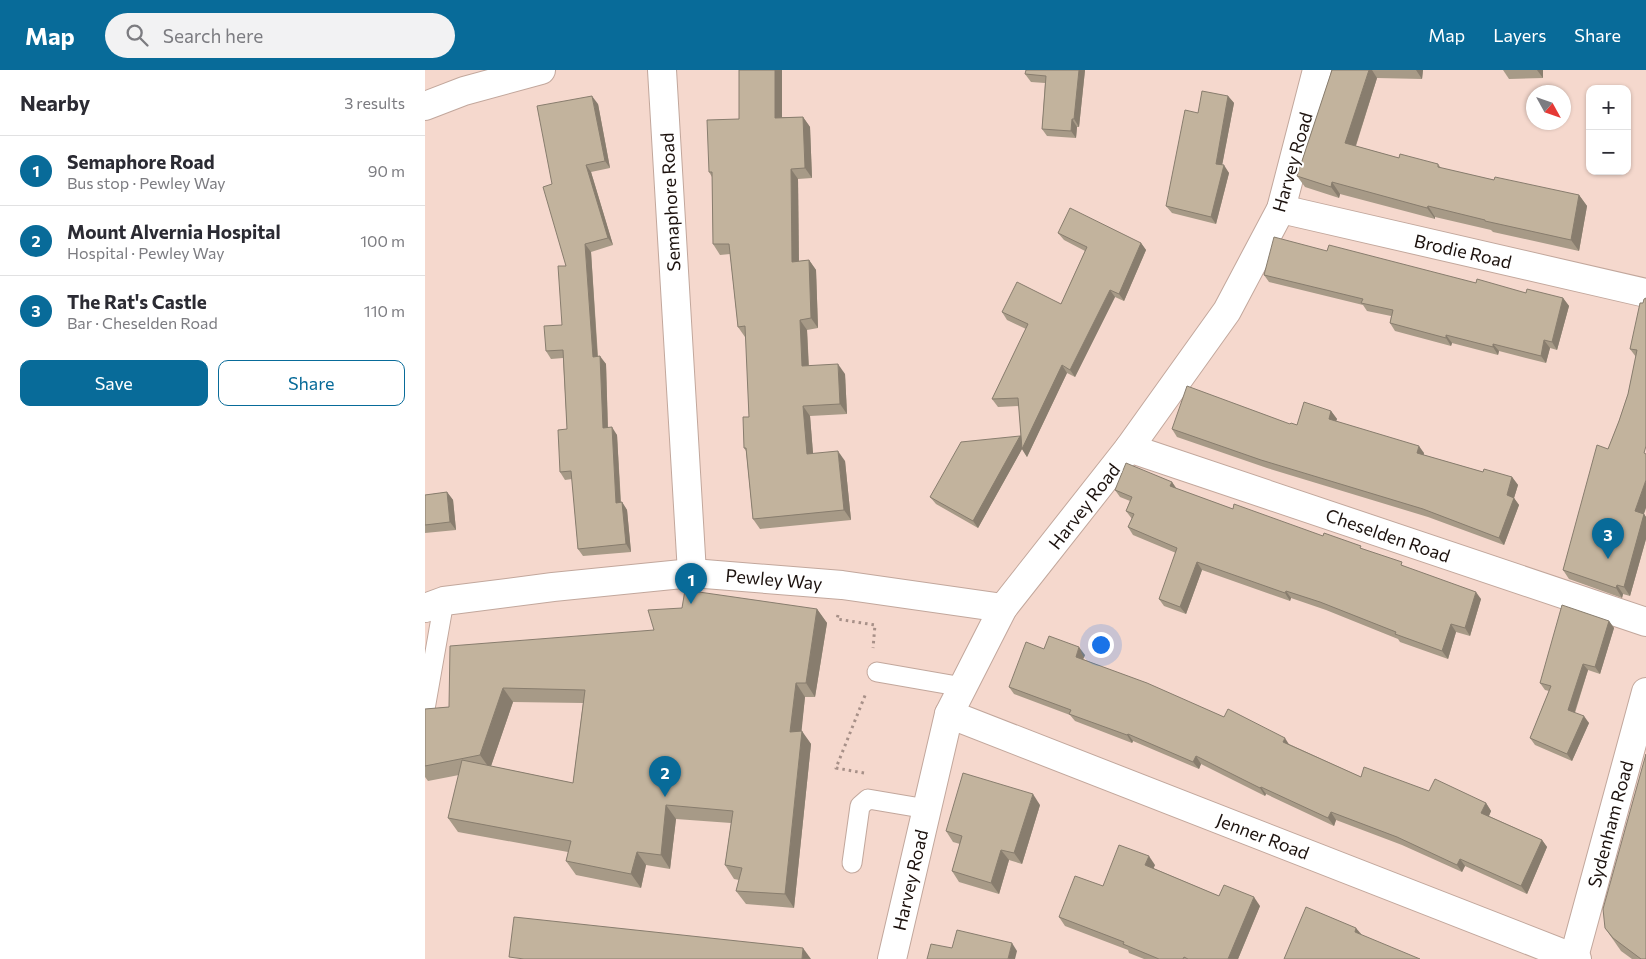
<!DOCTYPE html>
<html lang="en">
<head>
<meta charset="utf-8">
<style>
  :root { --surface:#fff; --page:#f2f2f3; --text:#2b2b33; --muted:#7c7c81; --line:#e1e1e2; --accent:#086b99 }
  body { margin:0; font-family:Commissioner,sans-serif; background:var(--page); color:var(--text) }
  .controls { position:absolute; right:15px; top:15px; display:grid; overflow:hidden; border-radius:10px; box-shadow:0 1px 4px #0004 }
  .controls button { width:45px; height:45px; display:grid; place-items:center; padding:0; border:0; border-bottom:1px solid var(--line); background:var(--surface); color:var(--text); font:25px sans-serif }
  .compass { position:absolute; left:1101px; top:15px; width:45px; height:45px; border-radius:50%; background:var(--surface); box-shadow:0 1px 4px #0004; rotate:130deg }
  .you { position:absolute; left:675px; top:574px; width:18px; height:18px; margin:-12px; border:4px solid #fff; border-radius:50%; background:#1a73e8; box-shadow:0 0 0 8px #1a73e833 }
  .badge { display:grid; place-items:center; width:32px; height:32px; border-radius:50%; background:var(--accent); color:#fff; font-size:16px; font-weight:700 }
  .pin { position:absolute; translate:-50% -41px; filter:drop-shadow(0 1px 2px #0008) }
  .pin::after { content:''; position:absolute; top:26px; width:18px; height:15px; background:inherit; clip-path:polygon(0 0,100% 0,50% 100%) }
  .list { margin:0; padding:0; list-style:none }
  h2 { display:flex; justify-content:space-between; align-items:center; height:65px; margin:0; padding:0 20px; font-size:21px }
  h2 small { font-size:16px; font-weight:400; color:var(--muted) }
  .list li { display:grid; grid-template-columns:32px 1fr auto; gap:15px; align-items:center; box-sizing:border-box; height:70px; padding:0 20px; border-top:1px solid var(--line) }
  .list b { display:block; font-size:19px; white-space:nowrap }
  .list p { margin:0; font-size:16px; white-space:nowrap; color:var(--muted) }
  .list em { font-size:16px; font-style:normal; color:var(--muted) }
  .actions { display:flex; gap:10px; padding:15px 20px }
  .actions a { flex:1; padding:11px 0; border:1px solid var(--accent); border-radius:10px; text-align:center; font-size:18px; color:var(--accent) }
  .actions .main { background:var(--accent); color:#fff }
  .icon { flex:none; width:28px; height:28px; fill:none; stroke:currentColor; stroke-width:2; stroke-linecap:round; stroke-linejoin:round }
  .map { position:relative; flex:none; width:1221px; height:889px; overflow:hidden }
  header { display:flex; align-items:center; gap:30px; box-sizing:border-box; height:70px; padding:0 25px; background:var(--accent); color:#fff }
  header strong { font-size:24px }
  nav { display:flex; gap:28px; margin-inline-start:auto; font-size:18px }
  .search { width:350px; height:45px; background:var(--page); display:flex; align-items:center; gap:12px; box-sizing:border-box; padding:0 18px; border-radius:28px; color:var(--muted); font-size:19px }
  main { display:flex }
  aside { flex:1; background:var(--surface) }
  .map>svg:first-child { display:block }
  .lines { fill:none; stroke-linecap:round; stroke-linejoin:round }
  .service-casing { stroke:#c2a79c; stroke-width:21 }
  .minor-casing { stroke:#c2a79c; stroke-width:30 }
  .path { stroke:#a79088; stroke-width:3; stroke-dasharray:2.5 4; stroke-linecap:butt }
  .service { stroke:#fff; stroke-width:19 }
  .minor { stroke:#fff; stroke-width:28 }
  .wall { fill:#a79a87; fill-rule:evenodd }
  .shaded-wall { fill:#887d6e }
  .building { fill:#c2b39d; stroke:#887d6e }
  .labels { text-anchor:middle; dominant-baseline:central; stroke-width:4; stroke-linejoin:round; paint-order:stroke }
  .street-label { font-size:18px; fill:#1c120e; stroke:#fff }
</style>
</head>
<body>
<header>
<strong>Map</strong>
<div class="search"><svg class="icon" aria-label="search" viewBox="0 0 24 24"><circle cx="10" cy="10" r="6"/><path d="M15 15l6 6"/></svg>Search here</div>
<nav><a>Map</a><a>Layers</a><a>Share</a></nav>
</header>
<main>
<aside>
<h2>Nearby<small>3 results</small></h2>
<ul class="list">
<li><span class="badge">1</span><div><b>Semaphore Road</b><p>Bus stop · Pewley Way</p></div><em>90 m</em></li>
<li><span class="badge">2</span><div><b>Mount Alvernia Hospital</b><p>Hospital · Pewley Way</p></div><em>100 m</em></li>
<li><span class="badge">3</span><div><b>The Rat's Castle</b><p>Bar · Cheselden Road</p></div><em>110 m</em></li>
</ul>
<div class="actions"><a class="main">Save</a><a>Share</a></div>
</aside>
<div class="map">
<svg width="1221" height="889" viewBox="0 0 1221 889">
  <rect width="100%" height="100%" fill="#f5d8cd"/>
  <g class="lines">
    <defs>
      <g id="service">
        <path d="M452,602L538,617"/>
        <path d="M0,639L19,531"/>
        <path d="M427,793L435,736L443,729L502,739"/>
      </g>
      <g id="minor">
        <path d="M237,0L267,503"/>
        <path d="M0,36L39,21L116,0"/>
        <path d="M856,139L1221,223"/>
        <path d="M704,378L1221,552"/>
        <path d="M0,538L19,531L128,517L267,503L417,515L578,538"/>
        <path d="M524,644L1152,889"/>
        <path d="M1149,887L1221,622"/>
        <path d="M467,889L524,644L578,538L704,378L802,241L856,139L892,0"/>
      </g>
    </defs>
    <use href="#service" class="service-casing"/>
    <use href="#minor" class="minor-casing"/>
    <g class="path">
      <path d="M413,545L412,549L450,555L448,578"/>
      <path d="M439,703L411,698L441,623"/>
    </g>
    <use href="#service" class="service"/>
    <use href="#minor" class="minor"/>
  </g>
  <g class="wall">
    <path d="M357,0V47H378L385,57L387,108L373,109L374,191L384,190L391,200L393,258L382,260L384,296L420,304L422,344L385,346L388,384L420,391L426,450L335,459L328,449L321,381L319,378L324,347L321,267H320L313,257L305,184L295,185L288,174L287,107L284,102L314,49Z"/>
    <path d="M660,0L654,57H652L651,68L622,66L617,59L620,13L606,12L600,4Z"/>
    <path d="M907,0H998L997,9L952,8L931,76L974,88L1013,94L1016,98L1069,110L1154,125L1162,136L1154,181L1068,162L1066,160L1010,147V149L915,124L914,128L880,117L872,106Z"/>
    <path d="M1078,0H1118V8L1084,9Z"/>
    <path d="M803,26L809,33L797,95L804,103L791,154L747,143L741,136L773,43Z"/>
    <path d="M173,34L185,98L166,102L188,175L166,182L173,286L181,294L183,358L192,365L196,432H197L202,440L206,482L158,486L153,479L147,409L140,410L135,402L142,359L138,288L126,289L121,281L137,255L141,196L127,114Z"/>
    <path d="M633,163L716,173L721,180L699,231L690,227L650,307L642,303L602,387L597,379L553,458L511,434L505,427L596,366L594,336L573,337L567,329L601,259L582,250L577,242L636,234L660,181L639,170Z"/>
    <path d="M902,181L1051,213L1101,223L1138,228L1144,236L1132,280L1125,278L1121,293L1074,281L1073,285L1027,273L1026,276L970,261L965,253L966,246L942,241L938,235L844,212L839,205Z"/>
    <path d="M1218,233L1219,444L1221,447V469L1205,526L1198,524L1197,528L1144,509L1138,500L1183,379L1194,351L1203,324L1211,287L1205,279Z"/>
    <path d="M906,341L912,349L911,351L999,383V385L1058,402L1087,407L1093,415L1089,428L1094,435L1079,475L1003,447L842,398L752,367L747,359L865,354L872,355Z"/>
    <path d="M747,412L752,419L808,439L938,479L1056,529L1045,566L1031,562L1023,589L975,572L973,569L901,540L866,528L865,531L777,500L761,544L739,536L734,529L751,483L708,465L703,457L707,449L701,441L705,431L695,427L690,420Z"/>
    <path d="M22,422L28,430L31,460L0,463V425Z"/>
    <path d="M392,539L402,553L390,627H380L376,661L386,674L369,838L321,834L311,821L314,810L309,809L300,795L306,753L251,749L245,799L221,795L216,818L151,805L141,791L143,782L33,762L23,748L34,705L3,711L0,707V639L24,637L229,560ZM88,632L158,633L148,713L66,696Z"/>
    <path d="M1184,551L1189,558L1175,604L1163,600L1150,643L1164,653L1147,691L1110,675L1105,668L1124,621L1120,620L1115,613Z"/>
    <path d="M619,579L660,585L658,589L864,674L936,707L1061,733L1066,741L1064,746L1117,770L1122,777L1102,824L1040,796L1037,802L977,775L911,750L909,756L841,724L840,726L776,694L774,699L708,671L707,673L650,651L645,645L589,624L584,617Z"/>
    <path d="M615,735L597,794L584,790L574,824L534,812L527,801L535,774L528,772L521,761Z"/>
    <path d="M730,795L728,798L794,826L835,836L813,889H719L704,883L703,880L640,856L634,847L678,816Z"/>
    <path d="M1180,858L1221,889H1207L1196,881Z"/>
  </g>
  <g class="shaded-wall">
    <path d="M350,0H357V58L350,48Z"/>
    <path d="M654,0H660L654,57L649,49Z"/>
    <path d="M944,0H947L952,8L928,84L920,73Z"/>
    <path d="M991,0H998L997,9Z"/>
    <path d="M1112,0H1118V8Z"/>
    <path d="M167,26L173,34L185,98L180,91Z"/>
    <path d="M803,26L809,33L796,101L791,94Z"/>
    <path d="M378,47L385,57L387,108L380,98Z"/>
    <path d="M647,49L652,57L651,68L646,61Z"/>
    <path d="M161,95L166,102L188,175L183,168Z"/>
    <path d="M799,95L804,103L791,154L786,147Z"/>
    <path d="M366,99L373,109L374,202L367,192Z"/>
    <path d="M907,112L915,124L914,128L906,117Z"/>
    <path d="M1154,125L1162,136L1154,181L1146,170Z"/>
    <path d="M1003,136L1010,147V149L1002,138Z"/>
    <path d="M716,173L721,180L699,231L694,224Z"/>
    <path d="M160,174L166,182L173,294L168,287Z"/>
    <path d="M384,190L391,200L393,258L386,248Z"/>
    <path d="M685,220L690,227L650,307L645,300Z"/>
    <path d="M1138,228L1144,236L1132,280L1127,272Z"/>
    <path d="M375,250L382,260L384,306L377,296Z"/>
    <path d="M1021,265L1027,273L1026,276L1021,268Z"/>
    <path d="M1119,270L1125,278L1121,293L1116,286Z"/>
    <path d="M1068,274L1074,281L1073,285L1068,277Z"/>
    <path d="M175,286L181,294L183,365L178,358Z"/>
    <path d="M413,294L420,304L422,344L415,334Z"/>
    <path d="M637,295L642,303L602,387L597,379L553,458L548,451L595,366Z"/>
    <path d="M378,336L385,346L389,395L382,384Z"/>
    <path d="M906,341L912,349L909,356L904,349Z"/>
    <path d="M187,357L192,365L196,440L191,433Z"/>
    <path d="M994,376L999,383L997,390L992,383Z"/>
    <path d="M413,381L420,391L426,450L419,440Z"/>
    <path d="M1087,407L1093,415L1089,428L1094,435L1079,475L1074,468L1082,425Z"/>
    <path d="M1221,410V438L1219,444L1221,447V469L1205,526L1199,517L1210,441Z"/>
    <path d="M747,412L752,420L745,416Z"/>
    <path d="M22,422L28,430L31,460L25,452Z"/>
    <path d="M197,432L202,440L206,482L201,474Z"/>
    <path d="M772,492L777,500L761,544L755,537Z"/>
    <path d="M1192,515L1198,524L1197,528L1191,518Z"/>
    <path d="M861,521L866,528L865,531L860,523Z"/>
    <path d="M1051,522L1056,529L1045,566L1040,558Z"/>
    <path d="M392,539L402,553L390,627L381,613Z"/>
    <path d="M1184,551L1189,558L1175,604L1170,597Z"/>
    <path d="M1026,554L1031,562L1023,589L1017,581Z"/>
    <path d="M654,577L660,585L656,594L651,587Z"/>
    <path d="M1158,594L1163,600L1148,647L1143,640Z"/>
    <path d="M371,613L380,627L375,676L365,662Z"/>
    <path d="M78,618L88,632L65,699L55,685Z"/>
    <path d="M1159,646L1164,653L1147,691L1142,684Z"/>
    <path d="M377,661L386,674L369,838L360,824Z"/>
    <path d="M703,664L708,671L707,673L702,665Z"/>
    <path d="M860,668L865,676L858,672Z"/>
    <path d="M771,686L776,694L774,699L768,692Z"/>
    <path d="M836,717L841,724L840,726L835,718Z"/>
    <path d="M608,724L615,735L597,794L589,783Z"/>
    <path d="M1061,733L1066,741L1062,750L1056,743Z"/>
    <path d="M241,735L251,749L245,799L236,785Z"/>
    <path d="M906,742L911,750L909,756L903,748Z"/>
    <path d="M1117,770L1122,777L1102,824L1096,816Z"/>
    <path d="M576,780L584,790L574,824L566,813Z"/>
    <path d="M212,782L221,795L216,818L206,804Z"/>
    <path d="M724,786L730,795L726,804L720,795Z"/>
    <path d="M1035,789L1040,796L1037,802L1032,795Z"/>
    <path d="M829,827L835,836L813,889H803Z"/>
    <path d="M931,858L937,865L930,862Z"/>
    <path d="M587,873L592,881L590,889H583Z"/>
    <path d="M378,878L386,889H377Z"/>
  </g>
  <g class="building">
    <path d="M314,0H350V48L378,47L380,98L366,99L367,192L384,190L386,248L375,250L377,296L413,294L415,334L378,336L382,384L413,381L419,440L328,449L321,378H319L318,347H324L320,256L313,257L304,174H288L287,102H284L282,50L314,49Z"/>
    <path d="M601,0H654L649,49H647L646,61L617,59L621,6L600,4Z"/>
    <path d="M907,0H944L920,73L974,88L975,84L1013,94V97L1069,110L1070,107L1154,125L1146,170L1060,151V150L1003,136L1002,138L907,112L906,117L872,106Z"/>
    <path d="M777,21L803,26L791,94L799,95L786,147L741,136L760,40L773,43Z"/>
    <path d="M167,26L180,91L161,95L183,168L160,174L168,287L175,286L178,358L187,357L191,433L197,432L201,474L153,479L146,401L135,402L133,360L142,359L138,280L121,281L119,256L137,255L133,196H141L118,117L127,114L112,36Z"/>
    <path d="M645,138L716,173L694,224L685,220L645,300L637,295L597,379L593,328L567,329L603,254L577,242L592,212L636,234L662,177L633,163Z"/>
    <path d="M849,167L902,181L904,175L1051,213L1052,209L1101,223L1102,219L1138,228L1127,272L1119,270L1116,286L1068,274V277L1021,265V268L965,253L968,240L936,233L938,229L839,205Z"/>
    <path d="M1221,228V376L1219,383L1221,384V410L1210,441L1219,444L1199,517L1192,515L1191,518L1138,500L1172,375L1183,379L1194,351L1203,324L1212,280L1205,279L1215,233H1218L1219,229Z"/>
    <path d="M762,316L865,354L866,353L872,355L879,332L906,341L904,349L994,376L992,383L1058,402L1059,399L1087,407L1082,425L1089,428L1074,468L998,439L836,390L747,359Z"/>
    <path d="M595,366L548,451L505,427L536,372Z"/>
    <path d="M701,393L747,412L745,416L808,439L809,434L898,466L899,463L936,476L935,478L977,492L976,495L1051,522L1040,558L1026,554L1017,581L970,564L971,562L895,532L861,521L860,523L772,492L755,537L734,529L752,478L703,457L709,444L701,441L707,427L690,420Z"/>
    <path d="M22,422L25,452L0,455V425Z"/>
    <path d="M260,520L392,539L381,613H371L365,662L377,661L360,824L311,821L317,798L300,795L308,741L241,735L236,785L212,782L206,804L141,791L146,771L23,748L37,690L148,713L160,620L78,618L55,685L0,696V639L24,637L25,576L229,560L223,540L257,538Z"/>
    <path d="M1137,535L1184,551L1170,597L1158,594L1143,640L1159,646L1142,684L1105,668L1126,616L1115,613Z"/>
    <path d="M624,566L654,577L651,587L722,613L799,647L803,639L860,668L858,672L936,707L939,697L1004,721L1010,709L1061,733L1056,743L1117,770L1096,816L1035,789L1032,795L972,767L906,742L903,748L836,717L835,718L771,686L768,692L703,664L702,665L644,644L646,640L584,617L601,572L619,579Z"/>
    <path d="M1221,684V889H1216L1188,868L1180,858L1178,839Z"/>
    <path d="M538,703L608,724L589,783L576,780L566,813L527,801L537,766L521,761Z"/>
    <path d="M694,775L724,786L720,795L794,826L799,815L829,827L803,889H763L759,887L758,889H734L698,874L699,872L634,847L650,806L678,816Z"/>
    <path d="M881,837L931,858L930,862L995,889H859Z"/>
    <path d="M89,847L378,878L377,889H99L84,887Z"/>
    <path d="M532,860L587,873L583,889H502L506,874L527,878Z"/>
  </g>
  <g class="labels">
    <g class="street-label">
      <text transform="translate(867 92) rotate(-74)">Harvey Road</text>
      <text transform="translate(245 132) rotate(-93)">Semaphore Road</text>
      <text transform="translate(1038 181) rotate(13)">Brodie Road</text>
      <text transform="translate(659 436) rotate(-52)">Harvey Road</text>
      <text transform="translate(963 465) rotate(19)">Cheselden Road</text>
      <text transform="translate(349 509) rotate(5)">Pewley Way</text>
      <text transform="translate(1185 754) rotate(-75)">Sydenham Road</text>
      <text transform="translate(838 766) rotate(21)">Jenner Road</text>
      <text transform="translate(485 810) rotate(-77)">Harvey Road</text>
    </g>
  </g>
</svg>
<div class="controls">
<button>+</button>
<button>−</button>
</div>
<svg class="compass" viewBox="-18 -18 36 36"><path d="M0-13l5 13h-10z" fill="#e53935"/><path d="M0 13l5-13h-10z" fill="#7c7c81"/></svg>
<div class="you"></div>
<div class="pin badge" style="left:266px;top:534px">1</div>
<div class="pin badge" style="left:240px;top:727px">2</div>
<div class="pin badge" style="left:1183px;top:489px">3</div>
</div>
</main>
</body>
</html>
